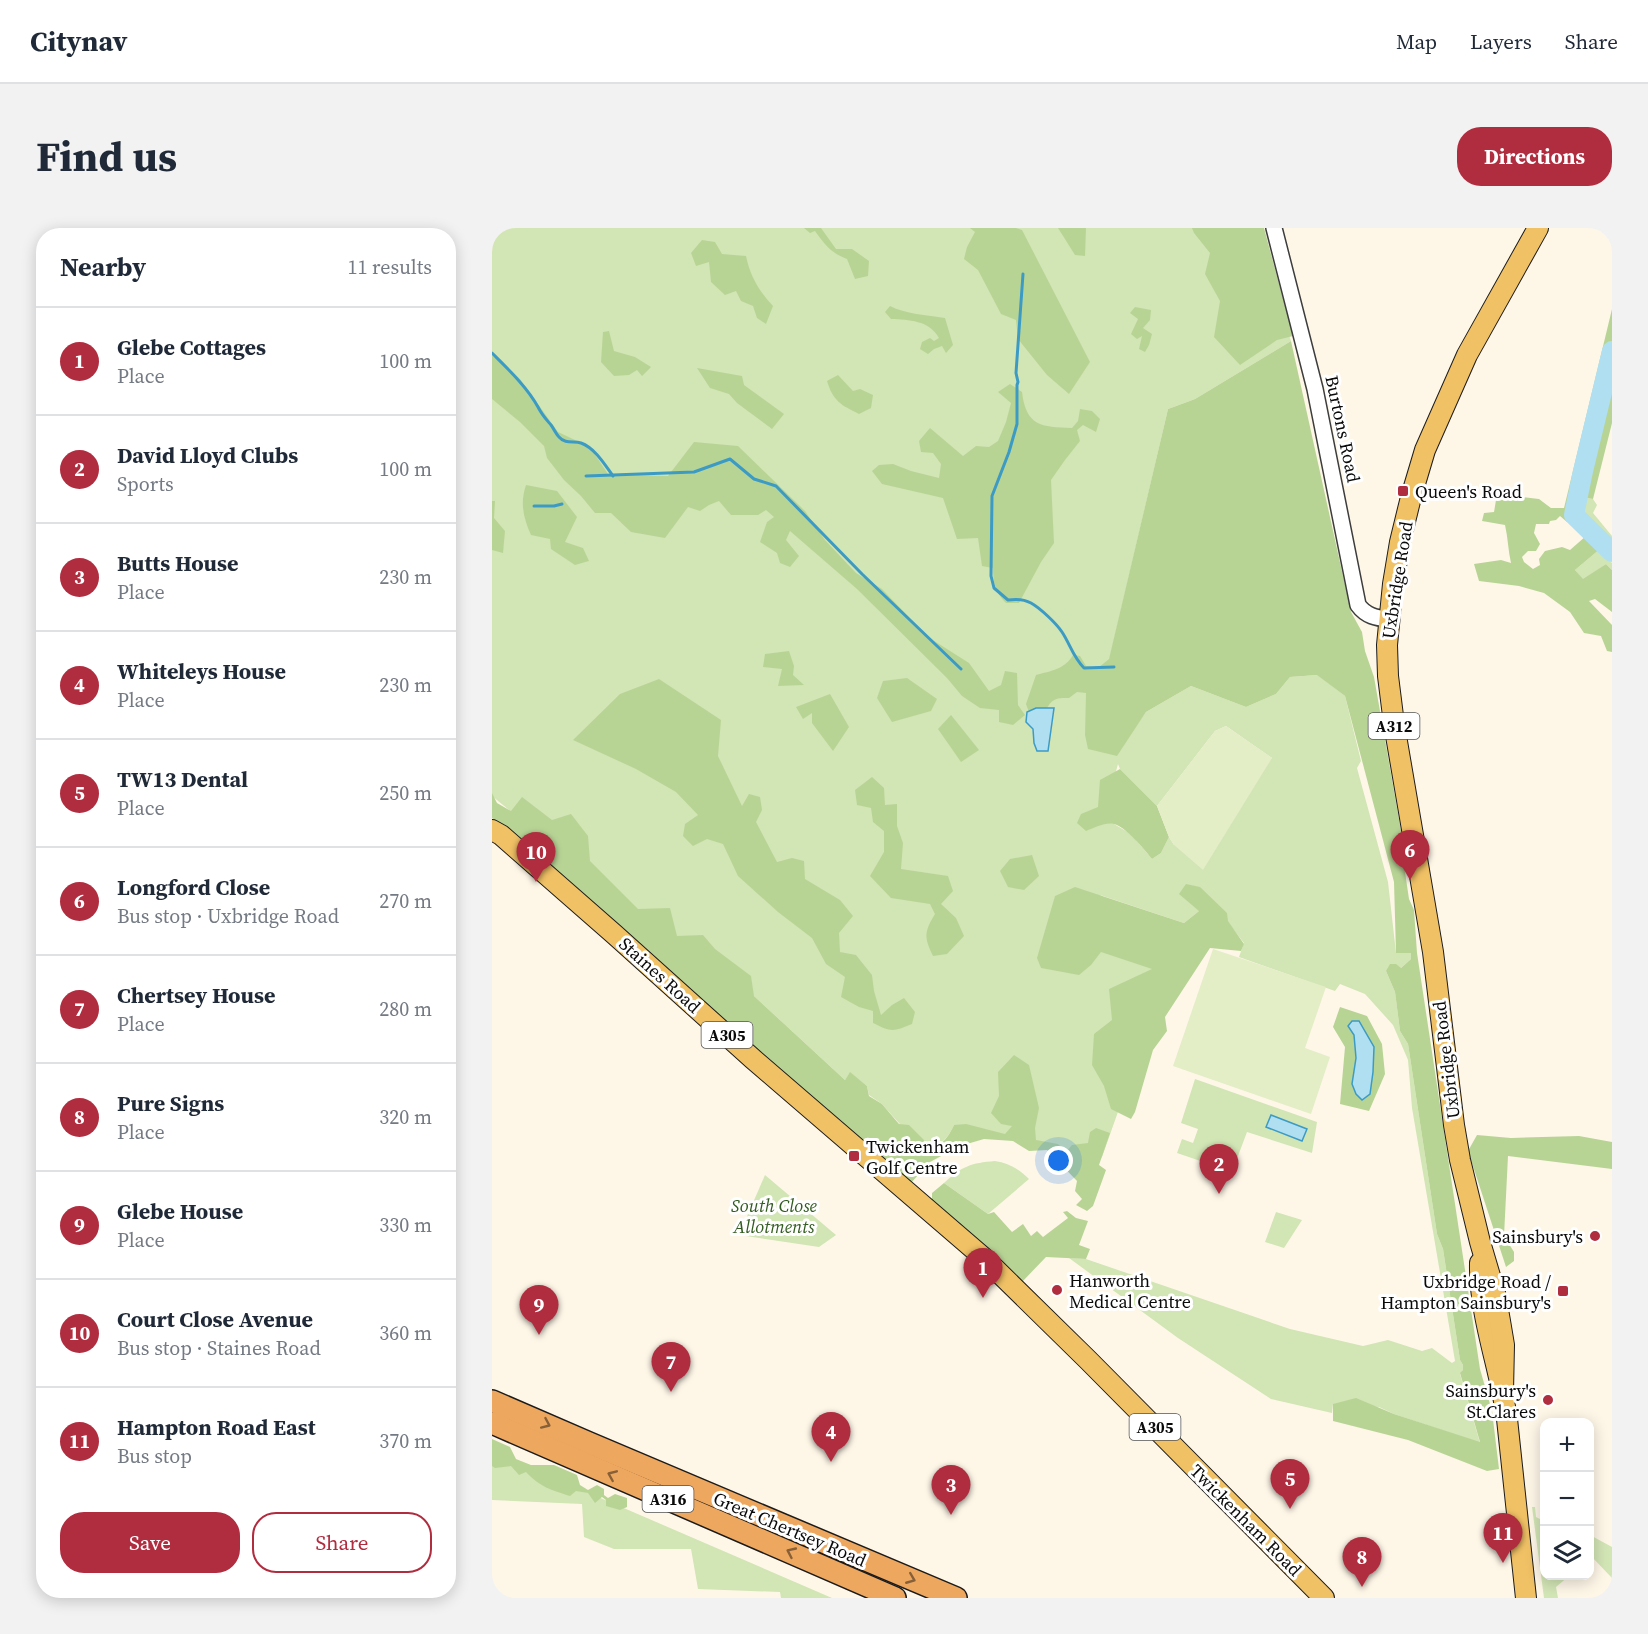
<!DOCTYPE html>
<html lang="en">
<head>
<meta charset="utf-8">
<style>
  :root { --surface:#fff; --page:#f2f2f3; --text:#1f2937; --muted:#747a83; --line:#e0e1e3; --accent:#b02c3f }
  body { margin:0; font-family:"Source Serif 4",serif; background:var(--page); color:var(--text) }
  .controls { position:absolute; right:18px; bottom:18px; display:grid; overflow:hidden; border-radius:12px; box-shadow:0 3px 15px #0003 }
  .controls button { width:54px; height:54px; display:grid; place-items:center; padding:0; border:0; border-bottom:2px solid var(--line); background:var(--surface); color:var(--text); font:30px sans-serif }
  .you { position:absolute; left:567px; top:933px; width:21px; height:21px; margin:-15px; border:4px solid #fff; border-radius:50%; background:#1a73e8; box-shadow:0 0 0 9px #1a73e833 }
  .badge { display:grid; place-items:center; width:39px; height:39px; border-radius:50%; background:var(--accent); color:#fff; font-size:20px; font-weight:700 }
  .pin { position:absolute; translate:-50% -50px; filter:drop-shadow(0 2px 3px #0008) }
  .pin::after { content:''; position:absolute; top:32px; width:21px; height:18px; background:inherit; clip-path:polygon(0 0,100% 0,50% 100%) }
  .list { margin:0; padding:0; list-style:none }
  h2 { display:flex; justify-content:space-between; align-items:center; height:78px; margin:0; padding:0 24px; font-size:26px }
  h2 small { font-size:20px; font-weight:400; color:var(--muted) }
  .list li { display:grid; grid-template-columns:39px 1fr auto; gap:18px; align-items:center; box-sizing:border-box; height:108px; padding:0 24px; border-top:2px solid var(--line) }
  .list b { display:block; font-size:22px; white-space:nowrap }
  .list p { margin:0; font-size:20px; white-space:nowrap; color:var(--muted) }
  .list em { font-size:20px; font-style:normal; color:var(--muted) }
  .actions { display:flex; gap:12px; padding:18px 24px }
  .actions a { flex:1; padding:14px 0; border:2px solid var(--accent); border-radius:24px; text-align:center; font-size:21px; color:var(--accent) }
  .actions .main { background:var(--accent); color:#fff }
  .icon { flex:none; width:33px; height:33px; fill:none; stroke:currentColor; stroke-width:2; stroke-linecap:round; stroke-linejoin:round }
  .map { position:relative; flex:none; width:1120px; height:1370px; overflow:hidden; border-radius:24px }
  header { display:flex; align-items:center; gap:36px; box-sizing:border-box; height:84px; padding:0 30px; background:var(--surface); border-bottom:2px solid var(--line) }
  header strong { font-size:28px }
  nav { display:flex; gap:33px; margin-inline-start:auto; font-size:21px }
  .intro { display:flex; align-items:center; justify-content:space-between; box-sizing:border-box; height:144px; padding:0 36px }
  h1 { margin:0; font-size:42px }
  .button { padding:15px 27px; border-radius:24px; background:var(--accent); color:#fff; font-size:21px; font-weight:700 }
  main { display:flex; gap:36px; padding:0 36px }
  aside { flex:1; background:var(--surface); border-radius:24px; box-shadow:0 3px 15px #0003 }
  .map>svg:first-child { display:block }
  .green { fill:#d2e5b5; fill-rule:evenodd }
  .forest { fill:#b8d495; fill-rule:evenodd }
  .pitch { fill:#e3edc6 }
  .water { fill:#b0dff2; stroke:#3c9bc4; stroke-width:1.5 }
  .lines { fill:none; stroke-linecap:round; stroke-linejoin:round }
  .stream { stroke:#3c9bc4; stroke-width:3 }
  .river { stroke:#b0dff2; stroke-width:20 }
  .tertiary-casing { stroke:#3d3d3d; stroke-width:18 }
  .primary-casing { stroke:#1b1b1b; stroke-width:22 }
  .trunk-casing { stroke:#1b1b1b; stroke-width:24 }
  .tertiary { stroke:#fff; stroke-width:15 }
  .primary { stroke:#f0c165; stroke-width:20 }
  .trunk { stroke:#eea75e; stroke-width:21 }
  .oneway { stroke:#876038 }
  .poi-dot { fill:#b02c3f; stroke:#fff; stroke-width:2 }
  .labels { text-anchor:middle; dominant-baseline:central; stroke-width:6; stroke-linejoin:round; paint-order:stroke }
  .shield { fill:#fff; stroke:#545454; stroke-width:1.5 }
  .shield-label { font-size:16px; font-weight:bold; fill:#0a0a0a }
  .street-label { font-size:18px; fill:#0a0a0a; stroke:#fff }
  .poi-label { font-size:18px; fill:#0a0a0a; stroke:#fff; text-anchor:start }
  .park-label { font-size:18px; font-style:italic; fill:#325c1f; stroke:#fff }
</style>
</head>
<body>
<header>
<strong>Citynav</strong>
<nav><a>Map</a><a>Layers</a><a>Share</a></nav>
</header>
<div class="intro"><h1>Find us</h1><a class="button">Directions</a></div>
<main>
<aside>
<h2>Nearby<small>11 results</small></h2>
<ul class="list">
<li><span class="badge">1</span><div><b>Glebe Cottages</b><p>Place</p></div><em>100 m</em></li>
<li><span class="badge">2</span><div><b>David Lloyd Clubs</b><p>Sports</p></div><em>100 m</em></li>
<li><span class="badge">3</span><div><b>Butts House</b><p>Place</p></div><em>230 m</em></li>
<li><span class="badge">4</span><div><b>Whiteleys House</b><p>Place</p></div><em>230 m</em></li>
<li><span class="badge">5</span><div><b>TW13 Dental</b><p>Place</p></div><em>250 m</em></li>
<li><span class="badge">6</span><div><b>Longford Close</b><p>Bus stop · Uxbridge Road</p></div><em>270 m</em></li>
<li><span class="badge">7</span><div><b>Chertsey House</b><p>Place</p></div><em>280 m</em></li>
<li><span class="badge">8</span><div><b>Pure Signs</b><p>Place</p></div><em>320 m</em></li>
<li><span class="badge">9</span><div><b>Glebe House</b><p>Place</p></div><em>330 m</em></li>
<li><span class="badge">10</span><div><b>Court Close Avenue</b><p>Bus stop · Staines Road</p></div><em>360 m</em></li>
<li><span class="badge">11</span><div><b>Hampton Road East</b><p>Bus stop</p></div><em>370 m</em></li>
</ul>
<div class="actions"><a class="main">Save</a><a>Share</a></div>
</aside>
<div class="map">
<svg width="1120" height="1370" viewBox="0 0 1120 1370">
  <rect width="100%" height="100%" fill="#fef7e8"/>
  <g class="green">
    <path d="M0,0H762L799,113L703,171L676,181L614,446L627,522L654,484L699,458L754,479L784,466L798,449L826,447L853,468L869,533L865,540L896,654L904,725H919V731L909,740L894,743L903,764L908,803L916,816L945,1006L951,1021L968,1132L971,1137V1142L968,1146L988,1215L902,1186L887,1179L841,1176L840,1185L779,1171L686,1110L577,1030L594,1031L798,1101L871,1118L896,1112L930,1123L940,1120L960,1135L963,1133L920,880L916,832L901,797L873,766L848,756L843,763L747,729L752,715L735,693L707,683L692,695L608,667L682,726L610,929L588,951L570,939L559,922L462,897C453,915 450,915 431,922L390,876L377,867L375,858L358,845L353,852L262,768L138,681L0,568ZM734,498L780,530L682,617L677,609L669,625L660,631L639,606L622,596L616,572L626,536L628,541L665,578L723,503Z"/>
    <path d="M1088,269L1101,271L1105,277L1101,285L1120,308V315L1086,285Z"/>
    <path d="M1108,321L1120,335V342L1114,336L1091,352L1083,342Z"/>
    <path d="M703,851L825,894L820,925L755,904L743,936L735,934L732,941L685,925L690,911L701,915L706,901L689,895Z"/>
    <path d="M503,933C517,935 527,941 537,951L496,986L452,955C470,938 479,935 503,933Z"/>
    <path d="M273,947L344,1007L327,1019L247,1007Z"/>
    <path d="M784,984L810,992L792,1020L773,1014Z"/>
    <path d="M0,1223L340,1370H289L288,1364L206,1361L199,1321H122L92,1309L90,1276L0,1272Z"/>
    <path d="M1040,1279H1043L1044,1289L1052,1293V1348H1077L1064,1359L1066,1370H1052Z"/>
    <path d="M1098,1307L1120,1319V1350L1098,1327Z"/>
  </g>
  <g class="forest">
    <path d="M312,0H329L344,21H360L377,33L376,48L363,51L355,31C339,25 333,17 323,3L318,5Z"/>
    <path d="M478,0H524L530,2L598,134L577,166L555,147L526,111L524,92L509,86L486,42L472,31L475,19L483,4Z"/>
    <path d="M566,0H594L593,28L583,27Z"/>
    <path d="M700,0H772L801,108L785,112L748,137L722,109L728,73L713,46L718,25L702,5Z"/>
    <path d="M210,12L223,14L230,26L254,28C258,48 267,63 281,78L274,96L265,90L261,78L249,73L244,63L233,67L219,54L217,34L204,38L199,25Z"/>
    <path d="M398,78C413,86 435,87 453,90L461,117L454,125L450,118L442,121L436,126L428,121L430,114L438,110L442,113L447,110C437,92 417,92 399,91L393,84Z"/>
    <path d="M643,79L659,82L658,92L651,100L660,106L657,117L653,124L647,121L650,108L645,111L639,106L646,91L638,85Z"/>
    <path d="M1120,81V195L1101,271L1082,268L1079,290L1075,294L1068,288L1064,292L1058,293L1057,296H1044L1042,305L1048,316L1044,323H1036L1030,329L1032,334L1041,341L1048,337L1047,331L1053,323L1070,319L1078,322L1094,308L1108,321L1083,342L1091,351L1114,336L1120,342V384L1103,371L1097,373L1120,397V424L1115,423L1109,408L1092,405L1078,384L1052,365L1027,358L987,353L982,336L1009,332L1019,335C1016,322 1016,310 1013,297L990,293L992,285L1002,284L1005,266L1047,271L1059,280H1072Z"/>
    <path d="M117,103L122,123L143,129L159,139L150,148L145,142L137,147L122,148L109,134L111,104Z"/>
    <path d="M799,113L859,384L870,404L873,423L882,449L913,625V644L917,671L922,682L925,725L988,1141L1000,1183L1007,1241L995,1243L916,1212L841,1193V1176L864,1170L902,1186L988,1214L968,1145L971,1142V1137L968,1132L951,1021L945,1006L916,816L908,803L903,764L894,743L898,736H904L909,740L919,731V725H904L902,654L853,468L825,447L798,449L784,466L754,479L699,458L654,484L625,528L596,521L593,507L594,465L585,464L577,470C559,469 558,474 551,489L538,487L534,476L544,447C559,443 573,441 581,427L588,428L594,438L606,440L617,431L676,181L703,171Z"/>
    <path d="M0,124L28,151L66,204L98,219L116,246L176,248L202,214L246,218L313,283L333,312L364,345L390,361L436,409L477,435L497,463L509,457L513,443L525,445L526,477L533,487L521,497L507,494V482L488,480L470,468L455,450L365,361L298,303L294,312L307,328L298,339L288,335L285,325L268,314L275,294L282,289L274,282L266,287H239L227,273L217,277L208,283L196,279L173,310L139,304L119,285H103L89,268L72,252L55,230L52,218L28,194L0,171Z"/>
    <path d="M205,140L250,148L252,157L292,186L280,201L245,175L237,166L218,160Z"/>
    <path d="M346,147L361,163L368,161L381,167L379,180L367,186C349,177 341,173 335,153Z"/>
    <path d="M518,156L530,164C534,198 549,199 580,200L586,193L588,181L600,183L608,191L604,204L591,197L585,202L588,213L573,232L559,252L562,315L549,334L527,375H514C503,364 501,355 501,340L490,338L486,310L465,311L451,270L390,256L380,243L387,237L401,236L419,243L447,250L449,236L441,225L429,224L427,213L438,200L471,228L484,218L497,219L506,213L514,194L519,175L506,164Z"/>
    <path d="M34,257L65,263L85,289L73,314L91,320L97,333L83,337L59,321L58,311L39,307C31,289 28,275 34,257Z"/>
    <path d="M0,273H3L2,290L13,303L11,325L0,322Z"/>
    <path d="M297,423L302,438L301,447L312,457L286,458L290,441L271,439L273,426Z"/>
    <path d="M415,450L445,471L439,483L400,494L385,470L391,453Z"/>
    <path d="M167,451L229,492L226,528L250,578L257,566L268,569L270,582L264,594L285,634L300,630L312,633L313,651L348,672L361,688L347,705L348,724L364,727L380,747L382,763L389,787L400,777L412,770L423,784L420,796C401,804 399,804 381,795V783L367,779L349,769L353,749L334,736L320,710L286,684L246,648L231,616L215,611L201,618L191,608L193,596L206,587L184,564L144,541L81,512L128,466Z"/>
    <path d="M338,466L357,499L341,523L320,495V485L311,491L304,479Z"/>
    <path d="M459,487L487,522L469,534L446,501Z"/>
    <path d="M628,541L665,578L677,609L669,625L660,631C652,621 634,599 622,596C613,594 602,600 594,603L585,595L589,586L606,579L608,552Z"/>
    <path d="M380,549L392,560L393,577L405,576V598L411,615L409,641L456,648L461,663L449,676L464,690L472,708L455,726L441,728C432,709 432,704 443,686L438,676L399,670L378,648L392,624V603L381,594L379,580L365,577L363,562Z"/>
    <path d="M0,565L5,575L19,583L30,569L60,592L79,586L96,608L98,633L146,681L178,680L185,708L211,707L223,721L259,748L262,768L353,852L358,844L375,858L377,868L390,876L407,896L417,897L432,912V922C451,915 453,915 462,897L474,896L513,906L520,898L509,896L499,885L507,868L506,844L522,827L537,837L547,880L543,900L544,912L566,916L574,924L580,917L596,915L598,904L604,900L618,905L607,937L614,942L601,978L595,983L584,977L590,971L583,963L585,953L555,922L537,923L521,913L492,911L468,918L438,934L418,956L0,590Z"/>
    <path d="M540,627L547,648L532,662L516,659L508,643L518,631Z"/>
    <path d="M694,656L708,659L735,685L736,693L752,716L749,723L718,720L673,789L675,803L661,822L643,884L639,891L619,881L612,858L600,837L602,806L620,792L617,761L660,741L609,724L599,737L587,747L549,740L545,730L563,668L583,659L692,695L707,683L687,666Z"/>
    <path d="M848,779L875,788L890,816L893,846L877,883L848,876L853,819L841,799ZM862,806L882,819L881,844L878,866L863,840L864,830Z"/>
    <path d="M985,907L1019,910L1087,908L1120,914V941L1016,928L1012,1008L1022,1024V1033L1014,1039L976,923Z"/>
    <path d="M452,955L496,986L502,984L520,1004L531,996L539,1008L545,1003L551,1009L576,990L571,984L575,983L584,990L596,993L587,1017L598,1021L594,1031L554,1029L530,1054L500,1024L440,972V965Z"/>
    <path d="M0,1211L18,1219L24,1231L39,1237H62L85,1247L88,1257L96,1262L105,1257L112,1261V1267L116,1270L123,1266L135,1270V1279L128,1282L114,1278V1272L110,1269L103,1275L96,1265L84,1263L78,1268C59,1262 48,1259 34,1244L27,1247L19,1238L3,1240L0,1238Z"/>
  </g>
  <g class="pitch">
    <path d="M734,498L780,530L711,642L682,617L677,609L665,578L723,503Z"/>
    <path d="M721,721L834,759L813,820L838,829L819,886L681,838Z"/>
  </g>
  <g class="water">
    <path d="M544,480H562L556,523H545L542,515L541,501L534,494L535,484Z"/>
    <path d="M860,793H867L882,819L881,844L878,866L870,872L864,866L860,856L864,830L862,807L856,798Z"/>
    <path d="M779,887L815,901L810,913L774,899Z"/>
  </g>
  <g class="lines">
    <g class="stream">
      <path d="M531,46L524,145L526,154L525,157V196L517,224L500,268L499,348L502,360L516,372C523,371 532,371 539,375C548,380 564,395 570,404C578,416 581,429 592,440L622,439"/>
      <path d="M0,125C16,141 35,159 46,179C50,187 53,190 59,197C62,201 64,206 67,209C73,216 81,213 89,215C103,220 113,237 121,248"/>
      <path d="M94,248L202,244L238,231L262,251L284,258L370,346L469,441"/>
      <path d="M42,278H62L70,276"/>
    </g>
    <path class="river" d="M1120,123L1091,243L1082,287L1120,324"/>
    <defs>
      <path id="tertiary" d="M782,0L823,161L866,377C874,388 884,390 897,391"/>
      <g id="primary">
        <path d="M0,602L9,607L122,706L261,831L492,1030L596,1132L832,1370"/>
        <path d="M988,1035C987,1088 1008,1139 1015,1191L1034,1370"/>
        <path d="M1011,1163L1012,1117L1008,1093L1003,1065L988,1014L968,932L962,897L941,724L902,496L896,448L895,417L901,356L908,314L919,269L933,222L975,127L1046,0"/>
      </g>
      <g id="trunk">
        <path d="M0,1173L97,1215L464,1370"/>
        <path d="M0,1195L403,1370"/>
      </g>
    </defs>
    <use href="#tertiary" class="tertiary-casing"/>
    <use href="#primary" class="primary-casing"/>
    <use href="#trunk" class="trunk-casing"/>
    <use href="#tertiary" class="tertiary"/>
    <use href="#primary" class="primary"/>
    <use href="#trunk" class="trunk"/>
  </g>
  <defs><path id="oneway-chevron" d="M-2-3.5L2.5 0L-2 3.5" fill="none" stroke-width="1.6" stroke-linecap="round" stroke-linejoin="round" transform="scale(1.5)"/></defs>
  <g class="oneway">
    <use href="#oneway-chevron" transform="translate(54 1196) rotate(24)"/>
    <use href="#oneway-chevron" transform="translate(120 1247) rotate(-157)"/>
    <use href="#oneway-chevron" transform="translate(299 1324) rotate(-155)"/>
    <use href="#oneway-chevron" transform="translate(419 1351) rotate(22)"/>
  </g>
  <g class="poi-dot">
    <rect x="905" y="257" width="12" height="12" rx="3"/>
    <rect x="356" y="922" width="12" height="12" rx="3"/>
    <circle cx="1103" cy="1008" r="6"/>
    <circle cx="565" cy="1062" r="6"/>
    <rect x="1065" y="1057" width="12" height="12" rx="3"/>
    <circle cx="1056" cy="1172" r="6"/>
  </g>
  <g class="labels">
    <g class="shield">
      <rect x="876.5" y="485" width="51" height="26" rx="4.5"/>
      <rect x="209.5" y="794" width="51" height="26" rx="4.5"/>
      <rect x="637.5" y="1186" width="51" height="26" rx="4.5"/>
      <rect x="150.5" y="1258" width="51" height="26" rx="4.5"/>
    </g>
    <g class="shield-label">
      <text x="902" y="498">A312</text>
      <text x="235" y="807">A305</text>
      <text x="663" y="1199">A305</text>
      <text x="176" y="1271">A316</text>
    </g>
    <g class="street-label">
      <text transform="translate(851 201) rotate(78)">Burtons Road</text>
      <text transform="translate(905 352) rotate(-81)">Uxbridge Road</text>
      <text transform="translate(168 747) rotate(42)">Staines Road</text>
      <text transform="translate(954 832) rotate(-97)">Uxbridge Road</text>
      <text transform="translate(754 1292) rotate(45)">Twickenham Road</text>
      <text transform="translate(298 1301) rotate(23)">Great Chertsey Road</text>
    </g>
    <g class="poi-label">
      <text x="923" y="263">Queen's Road</text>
      <text x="374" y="918">Twickenham<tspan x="374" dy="21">Golf Centre</tspan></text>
      <text x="1091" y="1008" text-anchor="end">Sainsbury's</text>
      <text x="577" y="1052">Hanworth<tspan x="577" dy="21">Medical Centre</tspan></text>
      <text x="1059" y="1053" text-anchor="end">Uxbridge Road /<tspan x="1059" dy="21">Hampton Sainsbury's</tspan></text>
      <text x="1044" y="1162" text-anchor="end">Sainsbury's<tspan x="1044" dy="21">St.Clares</tspan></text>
    </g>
    <g class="park-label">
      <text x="282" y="977">South Close<tspan x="282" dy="21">Allotments</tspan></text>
    </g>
  </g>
</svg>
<div class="controls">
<button>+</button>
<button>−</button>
<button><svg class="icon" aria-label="layers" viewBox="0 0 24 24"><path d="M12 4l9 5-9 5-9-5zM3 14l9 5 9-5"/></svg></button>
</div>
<div class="you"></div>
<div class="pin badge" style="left:491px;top:1070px">1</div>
<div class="pin badge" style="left:727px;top:966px">2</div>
<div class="pin badge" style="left:459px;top:1287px">3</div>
<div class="pin badge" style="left:339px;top:1234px">4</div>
<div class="pin badge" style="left:798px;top:1281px">5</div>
<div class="pin badge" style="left:918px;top:652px">6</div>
<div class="pin badge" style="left:179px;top:1164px">7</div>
<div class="pin badge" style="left:870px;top:1359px">8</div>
<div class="pin badge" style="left:47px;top:1107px">9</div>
<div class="pin badge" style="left:44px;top:654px">10</div>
<div class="pin badge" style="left:1011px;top:1335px">11</div>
</div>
</main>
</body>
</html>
